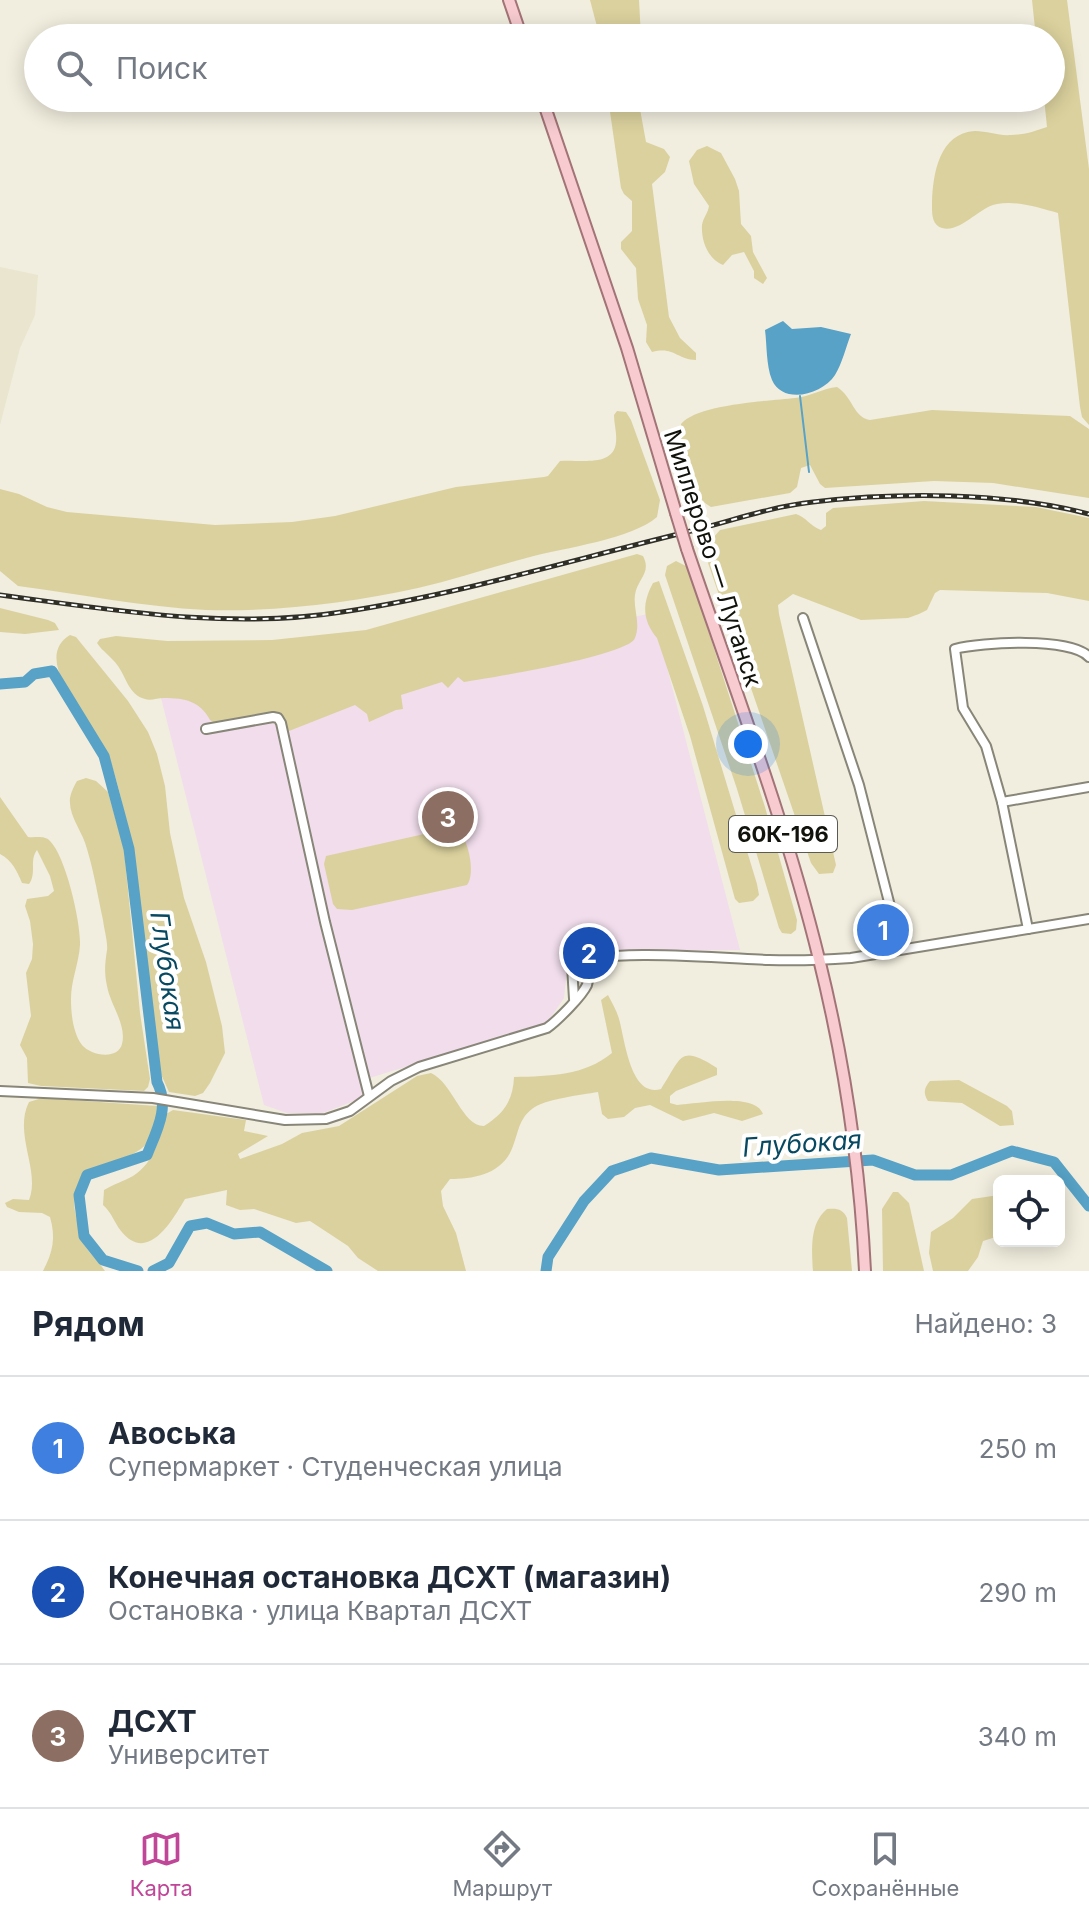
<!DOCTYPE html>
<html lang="ru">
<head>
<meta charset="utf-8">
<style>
  :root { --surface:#fff; --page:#f2f2f3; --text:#1f2937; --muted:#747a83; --line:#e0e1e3; --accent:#c04698 }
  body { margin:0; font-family:Inter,sans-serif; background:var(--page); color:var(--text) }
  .controls { position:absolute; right:24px; bottom:24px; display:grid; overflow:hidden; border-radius:12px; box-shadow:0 4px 20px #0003 }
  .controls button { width:72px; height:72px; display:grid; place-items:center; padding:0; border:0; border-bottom:2px solid var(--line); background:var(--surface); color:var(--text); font:40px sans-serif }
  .you { position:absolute; left:748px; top:744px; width:28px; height:28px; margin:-20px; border:6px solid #fff; border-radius:50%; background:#1a73e8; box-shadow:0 0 0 12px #1a73e833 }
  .badge { display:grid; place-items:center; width:52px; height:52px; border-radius:50%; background:var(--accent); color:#fff; font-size:26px; font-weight:700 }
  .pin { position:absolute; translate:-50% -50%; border:4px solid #fff; box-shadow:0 2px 8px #0006 }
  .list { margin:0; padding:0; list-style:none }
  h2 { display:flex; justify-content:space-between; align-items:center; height:104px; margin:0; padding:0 32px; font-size:34px }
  h2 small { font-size:26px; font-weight:400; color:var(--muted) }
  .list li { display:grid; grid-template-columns:52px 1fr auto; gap:24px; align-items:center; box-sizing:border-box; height:144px; padding:0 32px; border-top:2px solid var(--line) }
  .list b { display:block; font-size:30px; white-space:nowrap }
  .list p { margin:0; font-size:26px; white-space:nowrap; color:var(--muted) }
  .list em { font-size:26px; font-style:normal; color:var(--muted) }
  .icon { flex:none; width:44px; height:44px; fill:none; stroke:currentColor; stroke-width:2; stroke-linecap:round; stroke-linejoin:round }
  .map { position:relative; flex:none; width:1089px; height:1271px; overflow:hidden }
  .search { position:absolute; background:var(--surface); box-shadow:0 4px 20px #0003; left:24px; right:24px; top:24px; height:88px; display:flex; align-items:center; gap:20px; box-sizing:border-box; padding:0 28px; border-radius:44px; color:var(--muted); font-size:30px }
  .sheet { height:536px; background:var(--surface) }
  nav { display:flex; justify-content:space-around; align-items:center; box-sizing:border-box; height:112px; border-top:2px solid var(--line); background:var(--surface); font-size:22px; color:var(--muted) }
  nav a { display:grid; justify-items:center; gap:4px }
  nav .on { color:var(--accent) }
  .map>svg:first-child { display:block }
  .built { fill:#e9e5ce }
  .education { fill:#f1ddec }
  .green { fill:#dbd19e }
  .water { fill:#57a2c6 }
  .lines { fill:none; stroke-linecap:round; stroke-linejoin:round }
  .stream { stroke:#57a2c6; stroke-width:2 }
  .river { stroke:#57a2c6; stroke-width:11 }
  .minor-casing { stroke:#888678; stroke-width:12 }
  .major-casing { stroke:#a37477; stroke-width:14 }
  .minor { stroke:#fff; stroke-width:8 }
  .major { stroke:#f7cbd0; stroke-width:10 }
  .rail-casing { stroke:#2f2f27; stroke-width:5 }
  .rail { stroke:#fff; stroke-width:2; stroke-dasharray:6; stroke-linecap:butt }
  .major-bridge-casing { stroke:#a37477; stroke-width:14; stroke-linecap:butt }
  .major-bridge { stroke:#f7cbd0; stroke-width:10 }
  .labels { text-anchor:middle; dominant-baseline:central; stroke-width:8; stroke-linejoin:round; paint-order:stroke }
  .shield { fill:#fff; stroke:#595955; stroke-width:2 }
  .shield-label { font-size:22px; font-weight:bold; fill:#12120c }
  .street-label { font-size:24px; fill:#12120c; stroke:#fff }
  .water-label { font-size:26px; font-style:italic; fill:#084962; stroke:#fff }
</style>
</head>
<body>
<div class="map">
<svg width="1089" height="1271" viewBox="0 0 1089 1271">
  <rect width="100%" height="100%" fill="#f1eedf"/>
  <path class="built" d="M0,267L38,275L35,315L20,348L0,425Z"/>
  <path class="education" d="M653,613L740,950L593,951L568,959L564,998L547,1023L363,1080L365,1091L359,1099L323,1113H287L264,1105L154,670L350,674Z"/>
  <g class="green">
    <path d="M590,0H639L641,37L600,38Z"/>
    <path d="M1032,0H1067L1089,169V425L1082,417L1080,407L1058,213C1039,208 1016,200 997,204C979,207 961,233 942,228C931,225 932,212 932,202C933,174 939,133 975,131C987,131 999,136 1011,135C1024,135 1035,131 1047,127L1044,98H1051V38H1036Z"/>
    <path d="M608,98H638L646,142L664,149L670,157L665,172L652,184L669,317L680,338L696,353V360C676,359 674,346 652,352L646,342L647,325L638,299L636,268L621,249V242L632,231V201L624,194L621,188Z"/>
    <path d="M707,146L721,153L735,179L739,191L741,224L751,236L753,252L767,278L763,284L754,278V271L744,252L732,255L723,265C708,259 701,241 702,225C703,218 708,213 709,206L694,184L689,161L697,150Z"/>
    <path d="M837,387C853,397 853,417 870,420L932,410L1070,416L1089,429V498L993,483L934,481L825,488L820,484L810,465L801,468L797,487L790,493L711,507C683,491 681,453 681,424C697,404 768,401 795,398C810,397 823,388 837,387Z"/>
    <path d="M617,411L626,412L631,420L660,500L657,517C632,539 564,548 530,557C492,567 456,579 418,588C349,603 276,612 206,610C143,607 80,594 18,586L0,571V489L19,494L47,507L67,512L215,525L292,522L335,516L456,487L544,477L548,476L560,461C578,459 614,468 616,442C617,433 614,424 614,415Z"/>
    <path d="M924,501L1036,507L1089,518V601L1047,593L940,590L935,593L927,610L919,614L908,618L861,620L793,594L778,605L779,614L836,865L833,873L819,874L811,863L707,560L712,539L720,530L796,514C806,517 810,526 821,530L826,526V513L833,508Z"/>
    <path d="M637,554L643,556C652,573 637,579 635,595C633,609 641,623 635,638C628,656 489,678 464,682L458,677L448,688L442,682L401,695L403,709L396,710L369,722L367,714L355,705L289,731L282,715L215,723L210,720C200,701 185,698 164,698C158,698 150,701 145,699C129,695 126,677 118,666C112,657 103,652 97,643L100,639L116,636L167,641L272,640L366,630Z"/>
    <path d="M676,561L686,566L690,574L765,807L797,920L796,930L791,934L782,933L779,928L737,789L665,575L667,566Z"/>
    <path d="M659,581L703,706L757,884L759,895L753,901L739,903L735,899L690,736L657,638C642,620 642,603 653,583Z"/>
    <path d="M0,608L48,620L55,623L59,630L25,634L0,632Z"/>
    <path d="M70,635L76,637L128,701L148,732L157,754L165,786L170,833L184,898L206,962L222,1026L225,1053L210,1083L203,1093L195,1096L169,1092L160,1072C153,1021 145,970 140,919C134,864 127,809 109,757C99,728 27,661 70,635Z"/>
    <path d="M86,778L96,781L108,792L124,849L140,1013L150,1079L148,1087L144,1091L41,1086L28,1083L27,1058L20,1045L31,1016L26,973L32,959L33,944L30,921L25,906L27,899L48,896L54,891L50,876L37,850C29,860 37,873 29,884L22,883C17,871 12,860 0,854V797L28,837C36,838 44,835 50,841C66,857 81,923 80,945C79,963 71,980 71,999C71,1014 73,1033 82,1045C91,1056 118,1060 122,1044C127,1025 110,1004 107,986C104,972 105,963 107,950C108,942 104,929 103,920C98,897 94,872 87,849C83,832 68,816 70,798C71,792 74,786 77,781Z"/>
    <path d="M451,828H457C468,838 476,873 467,885L352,910L337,909L333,904L324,864L326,856Z"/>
    <path d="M608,995C612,1003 617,1011 619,1019C625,1039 630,1098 661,1089C682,1057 679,1044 717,1068V1075L676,1091L670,1096V1103L677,1105C697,1104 755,1092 763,1114L742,1121L714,1113L683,1121L650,1105L635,1108L624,1117L608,1119L602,1114L598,1092C581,1095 544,1099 532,1109C517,1120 518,1138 510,1153C498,1175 472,1179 450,1179L441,1191L443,1206L456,1233L466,1271H378L358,1258L348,1246L310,1221L296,1223L254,1209L240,1210L226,1205L227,1190L185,1199C173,1219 148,1265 121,1231C114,1222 112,1213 103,1205L104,1190C114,1184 124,1181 133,1176C155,1162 160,1137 166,1114L173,1110L246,1120L244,1131L268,1136L238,1154L240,1159L282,1144L302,1133L339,1126L417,1076L431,1073C453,1083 462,1126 484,1126C504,1114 513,1100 514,1077C550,1076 584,1076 612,1053L601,1000Z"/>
    <path d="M959,1080L1007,1106L1012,1111L1014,1125L1000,1126L962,1103L928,1101C923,1093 924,1088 930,1081Z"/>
    <path d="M42,1098L157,1106L159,1108C158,1121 153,1140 142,1148C114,1170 65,1161 76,1216C79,1226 79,1238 85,1246C91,1255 99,1262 105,1271H43C53,1252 56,1238 50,1217L42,1213L19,1212L7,1207L5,1203L13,1199L29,1200C41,1172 13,1133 29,1102Z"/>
    <path d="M893,1192H898L909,1203L924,1271H883L882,1209Z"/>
    <path d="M999,1195V1236L983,1241L978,1257L968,1271H933L929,1253L931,1232L953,1218L972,1199Z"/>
    <path d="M827,1209C837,1208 843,1209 847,1218L852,1271H813C812,1250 809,1224 827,1209Z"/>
  </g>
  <path class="water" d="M783,321L792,329L821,327L851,334C846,347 842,364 835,375C822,395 783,405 772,380C766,365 767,345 765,330Z"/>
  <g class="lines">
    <path class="stream" d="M800,396L809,472"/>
    <g class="river">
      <path d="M0,684L25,682L34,674L52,671L104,756L129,849L157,1082C170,1107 157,1130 147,1155L87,1175L79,1195L84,1236L103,1260L138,1271"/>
      <path d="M153,1271L169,1263L190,1226L207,1223L234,1234L260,1232L327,1271"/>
      <path d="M546,1271L548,1257L584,1201L612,1171L651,1158L719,1170L873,1160L915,1175H951L1012,1151L1054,1162L1089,1206"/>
    </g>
    <defs>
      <g id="minor">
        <path d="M803,618L859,785L901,949"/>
        <path d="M206,729L273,717L278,718L281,723L325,922L369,1096"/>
        <path d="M1002,802L1089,787"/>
        <path d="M1028,929L1002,802L986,746L963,708L955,649C981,642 1072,637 1089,657"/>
        <path d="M574,999L572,966C596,946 733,959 769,960C797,961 823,960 851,958L1089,919"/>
        <path d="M0,1091L153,1098L285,1120L326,1119L350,1111L391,1081L419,1067L547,1028C557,1021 582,996 587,985C590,977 588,967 586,959"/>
      </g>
      <g id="major">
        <path d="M509,0L522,38"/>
        <path d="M542,98L627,348L676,513"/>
        <path d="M687,549C733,684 785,820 819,959C844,1060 860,1167 865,1271"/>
      </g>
    </defs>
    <use href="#minor" class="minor-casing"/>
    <use href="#major" class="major-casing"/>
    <use href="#minor" class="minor"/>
    <use href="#major" class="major"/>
    <defs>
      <path id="rail" d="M0,595C114,610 228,630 342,612C462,594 578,558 695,530C734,520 774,506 813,502C899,492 1005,492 1089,514"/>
    </defs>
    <use href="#rail" class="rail-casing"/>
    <use href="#rail" class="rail"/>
    <defs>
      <path id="major-bridge" d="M676,513L687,549"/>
    </defs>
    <use href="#major-bridge" class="major-bridge-casing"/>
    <use href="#major-bridge" class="major-bridge"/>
  </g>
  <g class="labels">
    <rect class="shield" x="729" y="816" width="108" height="36" rx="6"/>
    <g class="shield-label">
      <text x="783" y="834">60К-196</text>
    </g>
    <g class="street-label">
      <text transform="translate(713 558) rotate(72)">Миллерово — Луганск</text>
    </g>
    <g class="water-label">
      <text transform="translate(168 971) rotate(82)">Глубокая</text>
      <text transform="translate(802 1143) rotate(-4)">Глубокая</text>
    </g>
  </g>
</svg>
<div class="controls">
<button><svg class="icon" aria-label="locate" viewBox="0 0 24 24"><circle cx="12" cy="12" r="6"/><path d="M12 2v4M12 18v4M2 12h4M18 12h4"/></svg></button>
</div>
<div class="you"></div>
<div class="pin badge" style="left:883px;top:930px;background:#3f7fe0">1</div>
<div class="pin badge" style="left:589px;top:953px;background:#1a4fb4">2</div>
<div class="pin badge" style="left:448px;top:817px;background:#8d6e63">3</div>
<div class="search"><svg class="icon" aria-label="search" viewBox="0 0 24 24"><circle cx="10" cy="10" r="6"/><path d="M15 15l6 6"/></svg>Поиск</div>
</div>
<section class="sheet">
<h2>Рядом<small>Найдено: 3</small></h2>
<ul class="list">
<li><span class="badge" style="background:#3f7fe0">1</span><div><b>Авоська</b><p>Супермаркет · Студенческая улица</p></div><em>250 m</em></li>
<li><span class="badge" style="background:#1a4fb4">2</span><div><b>Конечная остановка ДСХТ (магазин)</b><p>Остановка · улица Квартал ДСХТ</p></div><em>290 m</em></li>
<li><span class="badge" style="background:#8d6e63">3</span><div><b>ДСХТ</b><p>Университет</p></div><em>340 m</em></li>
</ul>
</section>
<nav>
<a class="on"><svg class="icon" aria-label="map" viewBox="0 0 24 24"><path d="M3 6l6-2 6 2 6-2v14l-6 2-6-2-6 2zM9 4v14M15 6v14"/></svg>Карта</a>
<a><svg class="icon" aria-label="directions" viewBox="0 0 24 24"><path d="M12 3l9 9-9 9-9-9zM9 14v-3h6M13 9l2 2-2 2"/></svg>Маршрут</a>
<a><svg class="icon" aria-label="saved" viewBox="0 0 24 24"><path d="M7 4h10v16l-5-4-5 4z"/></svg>Сохранённые</a>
</nav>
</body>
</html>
